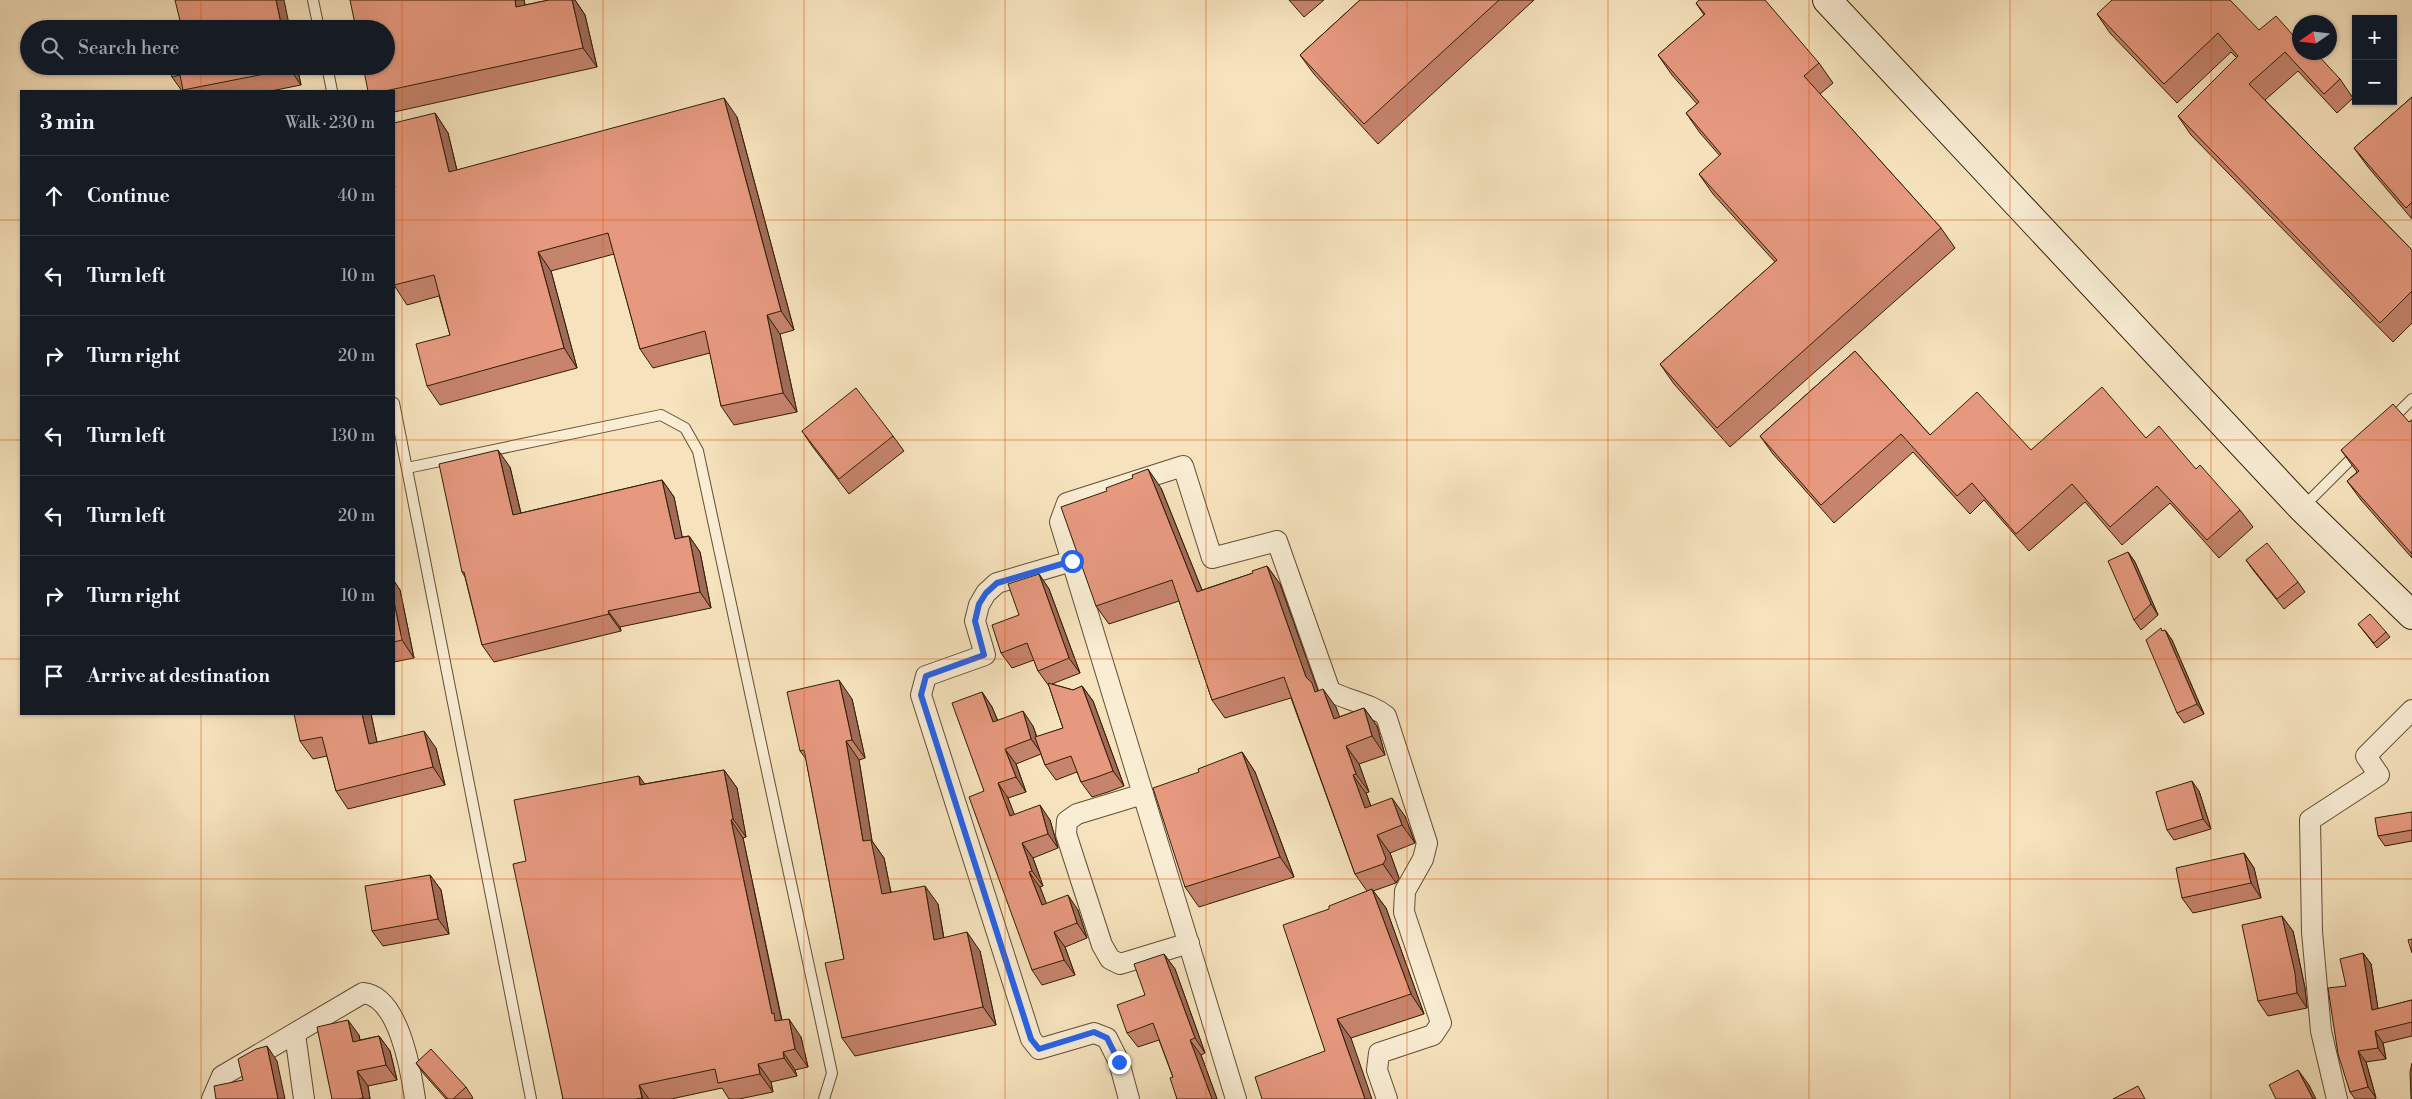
<!DOCTYPE html>
<html lang="en">
<head>
<meta charset="utf-8">
<style>
  :root { --surface:#171b24; --page:#20242c; --text:#f1f3f6; --muted:#9ea1a6; --line:#363941 }
  body { margin:0; font-family:"Libre Bodoni",serif; background:var(--page); color:var(--text) }
  .controls { position:absolute; right:15px; top:15px; display:grid; overflow:hidden; border-radius:0px; box-shadow:0 1px 4px #0004 }
  .controls button { width:45px; height:45px; display:grid; place-items:center; padding:0; border:0; border-bottom:1px solid var(--line); background:var(--surface); color:var(--text); font:25px sans-serif }
  .compass { position:absolute; left:2292px; top:15px; width:45px; height:45px; border-radius:50%; background:var(--surface); box-shadow:0 1px 4px #0004; rotate:256deg }
  .stop { position:absolute; width:15px; height:15px; margin:-11px; border:4px solid #2563eb; border-radius:50%; background:#fff }
  .stop.end { background:#2563eb; border-color:#fff; box-shadow:0 1px 5px #0008 }
  .list { margin:0; padding:0; list-style:none }
  h2 { display:flex; justify-content:space-between; align-items:center; height:65px; margin:0; padding:0 20px; font-size:21px }
  h2 small { font-size:16px; font-weight:400; color:var(--muted) }
  .list li { display:grid; grid-template-columns:32px 1fr auto; gap:15px; align-items:center; box-sizing:border-box; height:80px; padding:0 20px; border-top:1px solid var(--line) }
  .list b { display:block; font-size:19px; white-space:nowrap }
  .list em { font-size:16px; font-style:normal; color:var(--muted) }
  .icon { flex:none; width:28px; height:28px; fill:none; stroke:currentColor; stroke-width:2; stroke-linecap:round; stroke-linejoin:round }
  .map { position:relative; flex:none; width:2412px; height:1099px; overflow:hidden }
  .search { position:absolute; background:var(--surface); box-shadow:0 1px 4px #0004; left:20px; top:20px; width:375px; height:55px; display:flex; align-items:center; gap:12px; box-sizing:border-box; padding:0 18px; border-radius:28px; color:var(--muted); font-size:19px }
  .panel { position:absolute; background:var(--surface); box-shadow:0 1px 4px #0004; left:20px; top:90px; width:375px; height:625px; border-radius:0px }
  .map>svg:first-child { display:block }
  .lines { fill:none; stroke-linecap:round; stroke-linejoin:round }
  .lane-casing { stroke:#624e32; stroke-width:12 }
  .street-casing { stroke:#624e32; stroke-width:22 }
  .secondary-casing { stroke:#311d03; stroke-width:30 }
  .lane { stroke:#f9edd4; stroke-width:10 }
  .street { stroke:#f9edd4; stroke-width:20 }
  .secondary { stroke:#f9edd4; stroke-width:28 }
  .wall { fill:#c6846d; stroke:#311d03 }
  .shaded-wall { fill:#a16b59; stroke:#311d03 }
  .building { fill:#e6997f; stroke:#311d03 }
  .route { stroke:#2563eb; stroke-width:6 }
  .grid { fill:none; stroke:#df560c; stroke-width:1; stroke-opacity:0.55 }
</style>
</head>
<body>
<div class="map">
<svg width="2412" height="1099" viewBox="0 0 2412 1099">
  <rect width="100%" height="100%" fill="#f6e3bd"/>
  <filter id="stains"><feTurbulence type="fractalNoise" baseFrequency=".004" numOctaves="4"/><feColorMatrix values="0 0 0 0 .2 0 0 0 0 .09 0 0 0 0 .02 0 0 0 .5 -.17"/></filter>
  <radialGradient id="worn" r=".72"><stop offset=".6" stop-color="#630" stop-opacity="0"/><stop offset="1" stop-color="#630" stop-opacity=".3"/></radialGradient>
  <g class="lines">
    <defs>
      <g id="lane">
        <path d="M313,0L319,29"/>
        <path d="M327,66L332,91"/>
        <path d="M394,403L531,1099"/>
        <path d="M2390,421L2412,399"/>
        <path d="M407,468L661,415L685,428L698,451L832,1073L824,1099"/>
        <path d="M2303,507L2358,452"/>
      </g>
      <g id="street">
        <path d="M1072,561L997,583L986,593L979,605L975,621L985,655L926,676L921,695L1031,1039L1039,1049L1094,1033L1107,1038L1119,1062L1129,1099"/>
        <path d="M1143,794L1077,814L1067,821L1066,834L1102,945L1110,959L1120,964L1189,943"/>
        <path d="M295,1034L304,1099"/>
        <path d="M212,1099L222,1076L363,993C399,996 411,1071 415,1099"/>
        <path d="M1236,1099L1060,522L1067,503L1183,466L1212,558L1277,541L1330,691C1348,701 1370,703 1386,716L1427,843L1423,859L1405,891L1404,912L1441,1023L1433,1035L1379,1053L1377,1070L1387,1099"/>
        <path d="M2337,1099L2321,1031L2312,932L2310,820L2379,775L2366,756L2412,710"/>
      </g>
      <path id="secondary" d="M1827,0L2302,508L2412,615"/>
    </defs>
    <use href="#lane" class="lane-casing"/>
    <use href="#street" class="street-casing"/>
    <use href="#secondary" class="secondary-casing"/>
    <use href="#lane" class="lane"/>
    <use href="#street" class="street"/>
    <use href="#secondary" class="secondary"/>
  </g>
  <g class="wall">
    <path d="M524,0L525,5L549,0H575L585,15L597,67L394,112V91H368Z"/>
    <path d="M1289,0H1324L1304,17Z"/>
    <path d="M1360,0H1534L1378,144L1314,74L1300,55Z"/>
    <path d="M1696,3L1819,63L1833,83L1820,94L1941,228L1955,248L1730,447L1674,384L1660,364L1775,262L1713,194L1699,174L1720,156L1700,133L1686,113L1697,104L1672,75L1658,55L1704,15Z"/>
    <path d="M2097,14L2259,30L2311,56L2340,79L2353,98L2337,113L2298,71L2265,100L2412,250V323L2393,342L2191,135L2178,116L2237,58L2231,52L2177,103L2110,33Z"/>
    <path d="M170,66H297L301,85L271,91H182L172,77Z"/>
    <path d="M2412,97V219L2368,167L2354,148Z"/>
    <path d="M435,113L448,133L457,170L737,117L794,330L780,334L797,412L734,425L721,406L710,353L653,368L640,349L614,254L551,271L577,368L440,405L427,386L450,335L439,296L407,305L394,285L395,187Z"/>
    <path d="M1855,351L1930,435L2031,450L2146,438L2196,469L2240,510L2253,527L2219,558L2170,503L2122,545L2085,502L2029,551L1984,500L1970,514L1913,452L1834,523L1773,454L1760,436Z"/>
    <path d="M2412,420V558L2361,500L2347,481L2357,472L2341,450L2409,422Z"/>
    <path d="M802,431L893,436L904,451L849,494L812,446Z"/>
    <path d="M510,467L521,513L662,480L674,497L682,537L689,536L700,552L711,608L620,627L621,631L494,662L482,645L465,577L462,572Z"/>
    <path d="M1161,488L1202,590L1253,573L1267,566L1280,584L1317,691L1336,707L1339,717L1364,708L1377,726L1385,755L1359,764L1369,792L1366,793L1371,806L1405,816L1415,843L1390,853L1399,878L1396,883L1373,891L1386,908L1424,1014L1351,1038L1325,1051L1329,909L1367,891L1355,874L1291,698L1225,718L1212,700L1179,601L1109,624L1096,606Z"/>
    <path d="M2128,552L2135,562L2158,615L2141,630L2134,620Z"/>
    <path d="M2246,560L2298,582L2305,592L2284,609L2253,570Z"/>
    <path d="M1039,574L1049,589L1080,673L1052,684L1073,690L1082,686L1093,701L1124,786L1108,792L1092,797L1081,782L1077,772L1056,780L1045,765L1041,754L1016,764L1026,792L1008,798L1014,815L1050,820L1058,848L1033,858L1043,886L1040,887L1046,904L1078,910L1087,938L1065,947L1075,975L1042,985L1032,970L984,791L982,692L992,707L998,721L1033,726L1037,737L1063,728L1049,686L1038,671L1034,660L1012,668L1001,653Z"/>
    <path d="M394,581L400,590L414,658L394,662Z"/>
    <path d="M2358,624L2386,632L2390,637L2377,648Z"/>
    <path d="M2165,630L2172,640L2204,714L2184,723L2177,713L2163,631Z"/>
    <path d="M852,699L865,758L859,760L872,841L884,858L891,892L938,904L944,938L980,951L996,1025L855,1056L842,1038L844,959L806,759L800,751Z"/>
    <path d="M371,714L377,742L436,748L445,785L348,809L336,791L327,756L313,759L300,741Z"/>
    <path d="M1242,752L1255,772L1294,877L1199,907L1185,887L1199,772Z"/>
    <path d="M724,770L737,788L746,837L743,838L782,1020L801,1037L808,1067L795,1070L797,1076L771,1082L773,1092L739,1099H729L722,1088L671,1099H563L526,861L639,776L644,784Z"/>
    <path d="M2199,791L2211,829L2174,840L2167,830Z"/>
    <path d="M2412,812V841L2385,846L2378,836Z"/>
    <path d="M2244,853L2254,868L2261,898L2193,913L2182,898Z"/>
    <path d="M430,875L441,890L449,934L383,946L372,931Z"/>
    <path d="M2293,931L2305,988L2307,1008L2268,1016L2258,1001Z"/>
    <path d="M2363,953L2371,964L2378,1009L2412,1000V1036L2383,1043L2386,1059L2366,1062L2376,1098L2374,1099H2355L2350,1092L2346,986Z"/>
    <path d="M1164,954L1175,969L1205,1053L1201,1055L1217,1099H1177L1173,1077L1159,1040L1138,1047L1127,1033Z"/>
    <path d="M359,1035L360,1040L379,1036L390,1051L397,1080L368,1086L370,1099H332Z"/>
    <path d="M416,1063L466,1087L473,1098L471,1099H446L423,1073Z"/>
  </g>
  <g class="shaded-wall">
    <path d="M276,0H284L290,29H282Z"/>
    <path d="M515,0H524L530,27L516,7Z"/>
    <path d="M572,0H575L585,15L597,67L583,48Z"/>
    <path d="M289,66H297L301,85L290,69Z"/>
    <path d="M724,98L737,117L794,330L781,311Z"/>
    <path d="M435,113L448,133L462,192L449,172Z"/>
    <path d="M538,252L551,271L577,368L564,348Z"/>
    <path d="M767,315L780,334L797,412L783,393Z"/>
    <path d="M498,450L510,467L525,531L513,515Z"/>
    <path d="M1148,469L1161,488L1210,610L1197,592Z"/>
    <path d="M662,480L674,497L686,555L675,539Z"/>
    <path d="M689,536L700,552L711,608L700,592Z"/>
    <path d="M2128,552L2135,562L2158,615L2151,604Z"/>
    <path d="M1267,566L1280,584L1318,691L1315,692L1306,677Z"/>
    <path d="M1039,574L1049,589L1080,673L1069,658Z"/>
    <path d="M394,581L400,590L414,658L402,640L394,602Z"/>
    <path d="M608,611L620,627L621,631L609,614Z"/>
    <path d="M2165,630L2172,640L2204,714L2197,704Z"/>
    <path d="M839,680L852,699L865,758L852,740Z"/>
    <path d="M1082,686L1093,701L1124,786L1113,771Z"/>
    <path d="M1323,689L1336,707L1347,737L1334,719Z"/>
    <path d="M982,692L992,707L1004,737L993,722Z"/>
    <path d="M1364,708L1377,726L1385,755L1372,736Z"/>
    <path d="M1023,711L1033,726L1042,754L1031,739Z"/>
    <path d="M362,714H371L381,762L369,744Z"/>
    <path d="M424,731L436,748L445,785L433,767Z"/>
    <path d="M846,741L859,760L872,841L884,858L895,913L882,894L863,841Z"/>
    <path d="M1346,746L1359,764L1369,792L1356,774Z"/>
    <path d="M1005,749L1016,764L1026,792L1016,777Z"/>
    <path d="M1242,752L1255,772L1294,877L1280,857Z"/>
    <path d="M724,770L737,788L746,837L733,819Z"/>
    <path d="M1353,775L1366,793L1378,826L1365,808Z"/>
    <path d="M639,776L652,794L640,785Z"/>
    <path d="M2192,781L2199,791L2211,829L2203,819Z"/>
    <path d="M998,783L1008,798L1021,831L1010,816Z"/>
    <path d="M1392,798L1405,816L1415,843L1402,825Z"/>
    <path d="M1040,805L1050,820L1058,848L1048,834Z"/>
    <path d="M731,820L743,838L783,1027L775,1021L772,1014Z"/>
    <path d="M1377,835L1390,853L1399,878L1396,883L1383,864Z"/>
    <path d="M1022,843L1033,858L1043,886L1032,871Z"/>
    <path d="M2244,853L2254,868L2261,898L2251,883Z"/>
    <path d="M1029,872L1040,887L1053,920L1042,905Z"/>
    <path d="M430,875L441,890L449,934L438,919Z"/>
    <path d="M925,886L938,904L947,958L934,940Z"/>
    <path d="M1372,889L1386,908L1424,1014L1411,994Z"/>
    <path d="M1068,895L1078,910L1087,938L1077,923Z"/>
    <path d="M2282,916L2293,931L2305,988L2307,1008L2297,993Z"/>
    <path d="M967,932L980,951L996,1025L983,1007Z"/>
    <path d="M1054,932L1065,947L1075,975L1064,960Z"/>
    <path d="M2363,953L2371,964L2380,1022L2372,1010Z"/>
    <path d="M1164,954L1175,969L1205,1053L1195,1038Z"/>
    <path d="M789,1019L801,1037L808,1067L795,1049Z"/>
    <path d="M1337,1019L1351,1038L1372,1099H1365Z"/>
    <path d="M348,1020L359,1035L363,1057L353,1042Z"/>
    <path d="M2375,1031L2383,1043L2386,1059L2378,1048Z"/>
    <path d="M379,1036L390,1051L397,1080L386,1065Z"/>
    <path d="M1190,1040L1201,1055L1217,1099H1212Z"/>
    <path d="M267,1046L277,1061L285,1099H278Z"/>
    <path d="M2358,1051L2366,1062L2376,1098L2368,1087Z"/>
    <path d="M783,1052L795,1070L797,1076L784,1058Z"/>
    <path d="M758,1064L771,1082L773,1092L760,1074Z"/>
    <path d="M2298,1070L2309,1085L2316,1099H2313Z"/>
    <path d="M357,1071L368,1086L370,1099H363V1098Z"/>
    <path d="M639,1085L649,1099H643Z"/>
  </g>
  <g class="building">
    <path d="M175,0H276L282,29H182Z"/>
    <path d="M350,0H515L516,7L549,0H572L583,48L385,91H368L363,66H386V29H356Z"/>
    <path d="M1360,0H1499L1364,124L1300,55Z"/>
    <path d="M1699,0H1765L1819,63L1804,76L1941,228L1717,428L1660,364L1777,260L1699,174L1721,154L1686,113L1699,102L1658,55L1705,14L1696,3Z"/>
    <path d="M2112,0H2230L2259,30L2276,16L2300,43V52H2308L2311,56L2315,52L2340,79L2324,94L2285,52L2249,84L2412,250V291L2380,323L2178,116L2238,56L2218,33L2164,84L2097,14Z"/>
    <path d="M170,66H289L290,69L183,90L180,75L172,77Z"/>
    <path d="M2412,97V202L2406,208L2354,148Z"/>
    <path d="M724,98L781,311L767,315L783,393L721,406L705,331L640,349L608,233L538,252L564,348L427,386L416,344L450,335L434,275L394,285V187H395L394,184V123L435,113L449,172Z"/>
    <path d="M1855,351L1930,435L1977,392L2031,450L2102,387L2146,438L2159,426L2196,469L2200,465L2240,510L2207,540L2157,486L2110,527L2072,484L2016,534L1972,483L1957,496L1901,434L1821,505L1760,436Z"/>
    <path d="M856,388L893,436L839,479L802,431Z"/>
    <path d="M2393,404L2409,422L2412,420V554L2347,481L2359,471L2341,450Z"/>
    <path d="M498,450L513,515L662,480L675,539L689,536L700,592L608,611L609,614L482,645L464,572H462L439,464Z"/>
    <path d="M1148,469L1197,592L1253,573L1252,571L1267,566L1306,677L1312,683L1315,692L1323,689L1334,719L1364,708L1372,736L1346,746L1356,774L1353,775L1365,808L1392,798L1402,825L1377,835L1386,859L1383,864L1355,874L1284,677L1212,700L1172,580L1096,606L1061,507L1107,491L1106,488L1133,478L1132,475Z"/>
    <path d="M2267,543L2298,582L2277,599L2246,560Z"/>
    <path d="M2128,552L2151,604L2134,620L2108,561Z"/>
    <path d="M1039,574L1069,658L1038,671L1027,643L1001,653L992,625L1019,615L1008,584Z"/>
    <path d="M394,602L402,640L394,642Z"/>
    <path d="M2370,614L2386,632L2374,643L2358,624Z"/>
    <path d="M2161,628L2162,631L2165,630L2197,704L2177,713L2146,640Z"/>
    <path d="M839,680L852,740L846,741L863,841L871,840L882,894L925,886L934,940L967,932L983,1007L842,1038L825,963L844,959L804,750L800,751L787,692Z"/>
    <path d="M1048,683L1073,690L1082,686L1113,771L1097,777L1081,782L1071,756L1045,765L1035,737L1063,728Z"/>
    <path d="M982,692L993,722L1023,711L1031,739L1005,749L1016,777L998,783L1010,816L1040,805L1048,834L1022,843L1032,871L1029,872L1042,905L1068,895L1077,923L1054,932L1064,960L1032,970L969,797L984,791L952,703Z"/>
    <path d="M294,714H362L369,744L424,731L433,767L336,791L322,737L300,741Z"/>
    <path d="M1242,752L1280,857L1185,887L1153,788L1199,772L1198,769Z"/>
    <path d="M724,770L733,819L731,820L772,1014L774,1013L775,1021L789,1019L795,1049L783,1052L784,1058L758,1064L760,1074L718,1083L715,1069L639,1085L642,1098L635,1099H563L513,864L526,861L514,800L639,776L640,785Z"/>
    <path d="M2192,781L2203,819L2167,830L2156,792Z"/>
    <path d="M2412,812V830L2378,836L2375,818Z"/>
    <path d="M2244,853L2251,883L2182,898L2176,868Z"/>
    <path d="M430,875L438,919L372,931L365,886Z"/>
    <path d="M1372,889L1411,994L1337,1019L1365,1099H1262L1255,1077L1325,1051L1283,925L1329,909V906Z"/>
    <path d="M2282,916L2295,973L2297,993L2258,1001L2242,925Z"/>
    <path d="M2412,939V953L2408,940Z"/>
    <path d="M2363,953L2372,1010L2412,1000V1022L2375,1031L2378,1048L2358,1051L2368,1087L2350,1092L2338,1054L2328,988L2346,986L2340,959Z"/>
    <path d="M1164,954L1195,1038L1190,1040L1212,1099H1177L1170,1078L1173,1077L1153,1023L1127,1033L1117,1005L1145,995L1134,964Z"/>
    <path d="M348,1020L353,1042L379,1036L386,1065L357,1071L363,1098L358,1099H332L317,1027Z"/>
    <path d="M267,1046L278,1099H216L214,1086L243,1080L238,1059L256,1049Z"/>
    <path d="M431,1049L466,1087L453,1099H448L416,1063Z"/>
    <path d="M2412,1063V1099H2411L2410,1072Z"/>
    <path d="M2298,1070L2313,1099H2276L2269,1085Z"/>
    <path d="M2138,1086L2145,1099H2113Z"/>
  </g>
  <g class="lines">
    <path class="route" d="M1072,561L997,583L986,593L979,604L975,621L984,655L926,676L921,695L1031,1039L1039,1049L1094,1032L1107,1038L1119,1062"/>
  </g>
  <path class="grid" d="M201,0V29M402,0V1099M603,0V1099M804,0V1099M1005,0V1099M1206,0V1099M1407,0V1099M1608,0V1099M1809,0V1099M2010,0V1099M2211,0V1099M201,66V91M0,220H21M394,220H2412M0,440H21M394,440H2412M0,659H21M394,659H2412M201,714V1099M0,879H2412"/>
  <rect width="100%" height="100%" filter="url(#stains)"/>
  <rect width="100%" height="100%" fill="url(#worn)"/>
</svg>
<div class="controls">
<button>+</button>
<button>−</button>
</div>
<svg class="compass" viewBox="-18 -18 36 36"><path d="M0-13l5 13h-10z" fill="#e53935"/><path d="M0 13l5-13h-10z" fill="#9ea1a6"/></svg>
<div class="stop" style="left:1072px;top:561px"></div>
<div class="stop end" style="left:1119px;top:1062px"></div>
<div class="search"><svg class="icon" aria-label="search" viewBox="0 0 24 24"><circle cx="10" cy="10" r="6"/><path d="M15 15l6 6"/></svg>Search here</div>
<section class="panel">
<h2>3 min<small>Walk · 230 m</small></h2>
<ul class="list">
<li><svg class="icon" aria-label="ahead" viewBox="0 0 24 24"><path d="M12 20V5M6 11l6-6 6 6"/></svg><div><b>Continue</b></div><em>40 m</em></li>
<li><svg class="icon" aria-label="left" viewBox="0 0 24 24"><path d="M17 20v-9H6M10 6l-5 5 5 5"/></svg><div><b>Turn left</b></div><em>10 m</em></li>
<li><svg class="icon" aria-label="right" viewBox="0 0 24 24"><path d="M7 20v-9h11M14 6l5 5-5 5"/></svg><div><b>Turn right</b></div><em>20 m</em></li>
<li><svg class="icon" aria-label="left" viewBox="0 0 24 24"><path d="M17 20v-9H6M10 6l-5 5 5 5"/></svg><div><b>Turn left</b></div><em>130 m</em></li>
<li><svg class="icon" aria-label="left" viewBox="0 0 24 24"><path d="M17 20v-9H6M10 6l-5 5 5 5"/></svg><div><b>Turn left</b></div><em>20 m</em></li>
<li><svg class="icon" aria-label="right" viewBox="0 0 24 24"><path d="M7 20v-9h11M14 6l5 5-5 5"/></svg><div><b>Turn right</b></div><em>10 m</em></li>
<li><svg class="icon" aria-label="arrive" viewBox="0 0 24 24"><path d="M6 21V4h12l-3 4 3 4H6"/></svg><div><b>Arrive at destination</b></div></li>
</ul>
</section>
</div>
</body>
</html>
